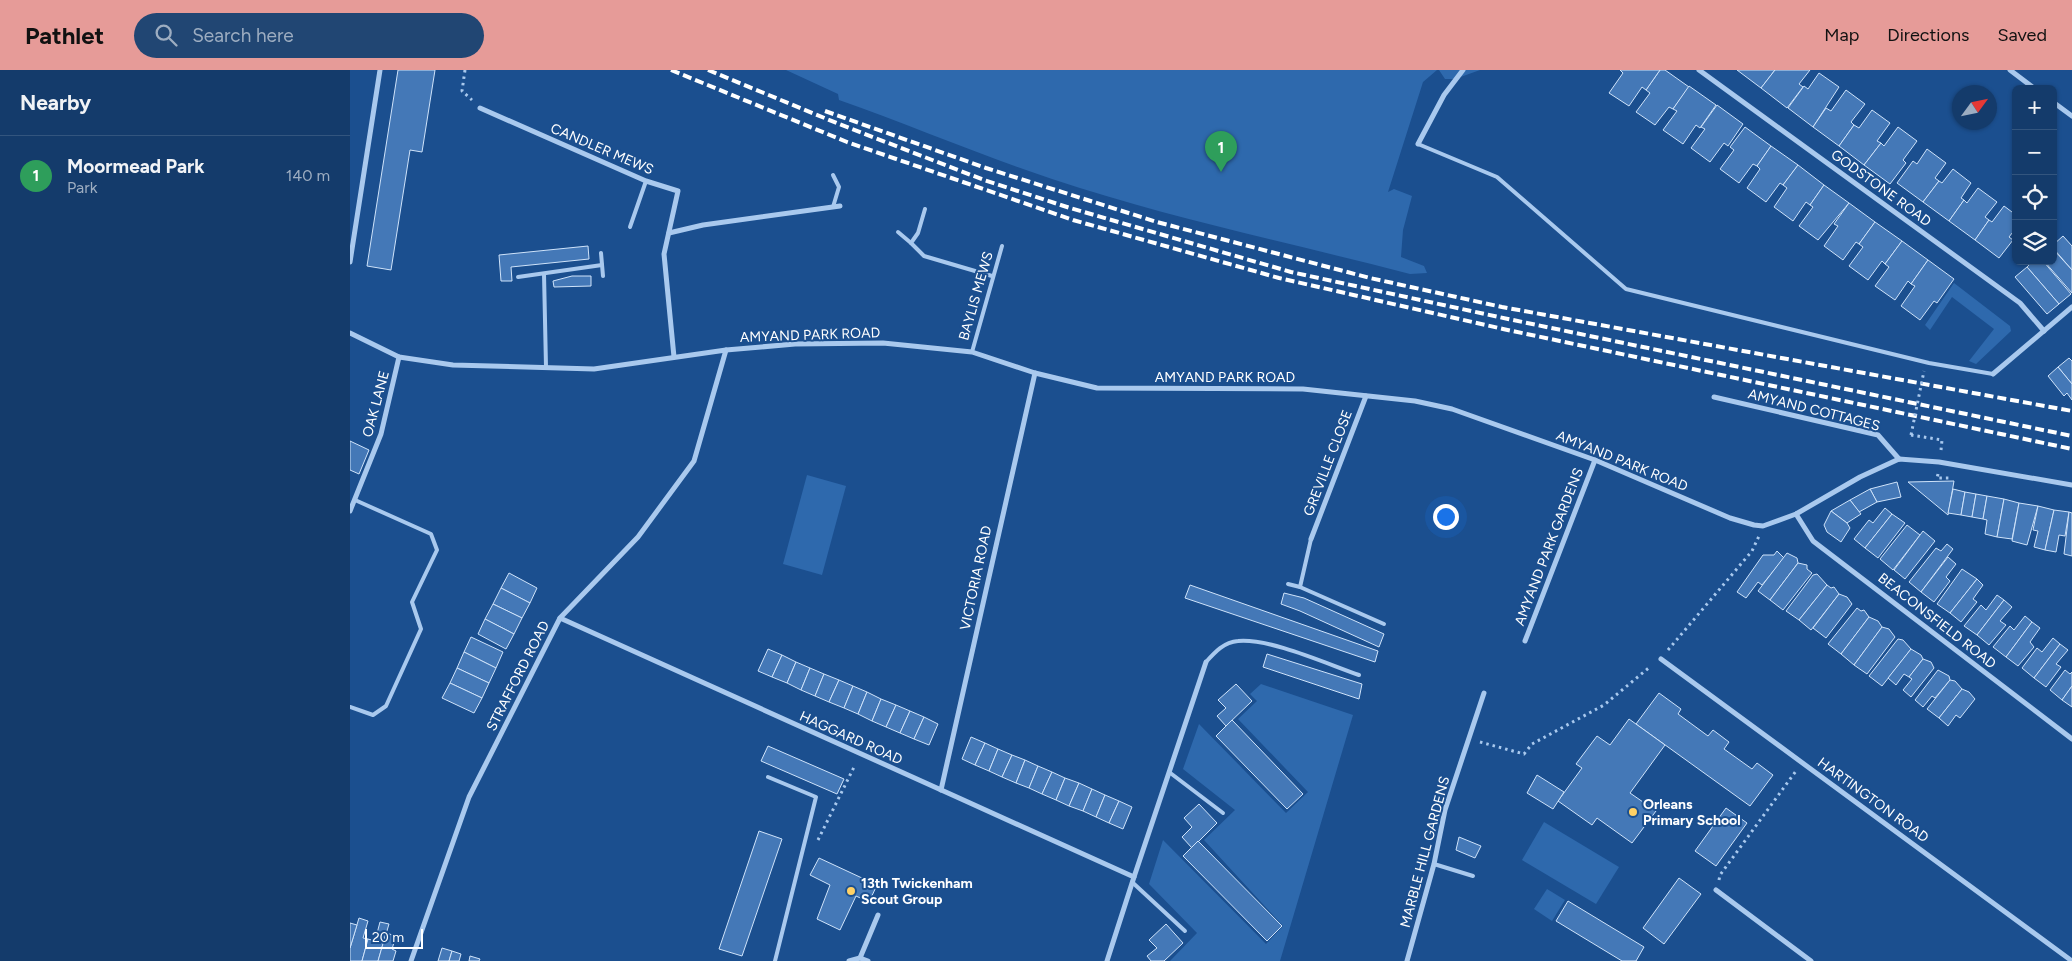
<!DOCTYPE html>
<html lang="en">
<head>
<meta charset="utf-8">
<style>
  :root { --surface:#143b6b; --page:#214673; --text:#f1f3f6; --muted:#9dadc1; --line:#33557e; --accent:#e69b98 }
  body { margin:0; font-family:Figtree,sans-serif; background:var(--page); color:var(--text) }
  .controls { position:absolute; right:15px; top:15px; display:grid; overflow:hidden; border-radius:8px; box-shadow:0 1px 4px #0004 }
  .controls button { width:45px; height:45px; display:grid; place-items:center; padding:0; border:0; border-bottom:1px solid var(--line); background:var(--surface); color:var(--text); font:25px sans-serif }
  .compass { position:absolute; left:1602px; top:15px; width:45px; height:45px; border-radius:50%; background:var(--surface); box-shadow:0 1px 4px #0004; rotate:57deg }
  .scale { position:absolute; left:15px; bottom:12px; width:58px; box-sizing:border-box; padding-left:5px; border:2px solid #fff; border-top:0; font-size:14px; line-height:18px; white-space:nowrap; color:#fff; -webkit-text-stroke:4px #1b4f8f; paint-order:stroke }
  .you { position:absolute; left:1095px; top:446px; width:18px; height:18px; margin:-12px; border:4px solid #fff; border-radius:50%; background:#1a73e8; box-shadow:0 0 0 8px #1a73e833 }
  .badge { display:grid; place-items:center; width:32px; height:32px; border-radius:50%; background:var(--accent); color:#fff; font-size:16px; font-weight:700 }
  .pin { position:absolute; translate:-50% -41px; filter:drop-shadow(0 1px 2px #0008) }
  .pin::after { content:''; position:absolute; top:26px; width:18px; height:15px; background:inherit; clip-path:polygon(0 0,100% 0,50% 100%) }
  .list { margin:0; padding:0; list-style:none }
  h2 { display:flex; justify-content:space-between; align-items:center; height:65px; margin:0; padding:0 20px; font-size:21px }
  h2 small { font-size:16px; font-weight:400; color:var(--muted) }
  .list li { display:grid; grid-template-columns:32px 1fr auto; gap:15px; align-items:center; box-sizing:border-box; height:80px; padding:0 20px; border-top:1px solid var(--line) }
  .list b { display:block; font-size:19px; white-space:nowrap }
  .list p { margin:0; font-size:16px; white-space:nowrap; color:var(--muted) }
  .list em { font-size:16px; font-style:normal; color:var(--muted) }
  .icon { flex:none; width:28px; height:28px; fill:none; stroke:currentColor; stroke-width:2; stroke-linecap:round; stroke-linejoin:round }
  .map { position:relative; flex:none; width:1722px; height:891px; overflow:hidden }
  header { display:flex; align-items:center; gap:30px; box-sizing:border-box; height:70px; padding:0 25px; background:var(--accent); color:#111 }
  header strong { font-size:24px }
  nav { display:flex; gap:28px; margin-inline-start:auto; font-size:18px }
  .search { width:350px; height:45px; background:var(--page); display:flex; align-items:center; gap:12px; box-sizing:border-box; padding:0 18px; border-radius:28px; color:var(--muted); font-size:19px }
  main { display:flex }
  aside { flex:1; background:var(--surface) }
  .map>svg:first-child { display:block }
  .green { fill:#2e69ad }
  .building { fill:#4478b7; stroke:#cfe3fa }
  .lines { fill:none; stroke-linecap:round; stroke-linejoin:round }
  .path { stroke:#a9c9ee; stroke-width:3; stroke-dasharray:2.5 4; stroke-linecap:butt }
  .service { stroke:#a9c9ee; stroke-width:4 }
  .minor { stroke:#a9c9ee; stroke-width:5 }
  .rail { stroke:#fff; stroke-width:4; stroke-dasharray:9 4; stroke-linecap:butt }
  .path-bridge { stroke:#a9c9ee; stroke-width:3; stroke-dasharray:2.5 4; stroke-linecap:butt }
  .poi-dot { fill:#ffd166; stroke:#1b4f8f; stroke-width:2 }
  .labels { text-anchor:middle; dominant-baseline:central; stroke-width:4; stroke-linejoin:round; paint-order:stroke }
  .street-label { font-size:14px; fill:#fff; stroke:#1b4f8f }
  .poi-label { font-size:14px; font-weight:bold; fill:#fff; stroke:#1b4f8f; text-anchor:start }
</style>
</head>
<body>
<header>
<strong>Pathlet</strong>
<div class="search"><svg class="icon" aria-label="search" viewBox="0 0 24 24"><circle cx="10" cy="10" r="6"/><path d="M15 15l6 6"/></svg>Search here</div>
<nav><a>Map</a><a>Directions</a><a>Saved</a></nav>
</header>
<main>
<aside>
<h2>Nearby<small></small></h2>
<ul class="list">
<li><span class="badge" style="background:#2e9e5b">1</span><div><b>Moormead Park</b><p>Park</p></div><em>140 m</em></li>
</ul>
</aside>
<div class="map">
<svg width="1722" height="891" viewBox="0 0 1722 891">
  <rect width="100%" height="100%" fill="#1b4f8f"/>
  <g class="green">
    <path d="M436,0H1087L1073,12L1038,122L1044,119L1062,126L1053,160L1051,187L1074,196L1077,203L1060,204C941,173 819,148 702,109C630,85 560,55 489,30L488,24Z"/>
    <path d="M1089,0H1130L1105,9H1095Z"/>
    <path d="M1604,213L1660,256L1661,261L1626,294L1619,291L1644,259L1602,227L1580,260L1575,255Z"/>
    <path d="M457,405L496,416L472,505L433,494Z"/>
    <path d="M911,614L1003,645L930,891H820L847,863L799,814L813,770L916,874L933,856L854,770L885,740L833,699L849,654L936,743L958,722L888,649L907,631L900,624Z"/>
    <path d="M1194,752L1269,797L1246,834L1172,790Z"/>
    <path d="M1197,819L1215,830L1202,851L1184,839Z"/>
  </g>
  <g class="building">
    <path d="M48,0H85L72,82L60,80L41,200L17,196Z"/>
    <path d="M1310,0H1315L1339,17L1323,39L1319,37L1305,55L1286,42L1300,23L1296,20Z"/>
    <path d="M1310,0L1296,20L1292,17L1279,36L1259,23L1273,3L1270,0Z"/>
    <path d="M1387,0H1425L1411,18Z"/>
    <path d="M1425,0H1460L1449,14L1453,17L1437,38L1411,18Z"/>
    <path d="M1469,3L1489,17L1463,57L1438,38L1454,16L1458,19Z"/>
    <path d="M1339,16L1366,35L1350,58L1346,55L1333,74L1313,60L1327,41L1323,39Z"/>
    <path d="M1496,20L1515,34L1501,52L1504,55L1489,76L1463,57L1476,38L1481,41Z"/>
    <path d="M1367,35L1393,54L1378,76L1374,73L1360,92L1341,78L1355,59L1351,57Z"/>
    <path d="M1522,40L1540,53L1527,71L1531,73L1514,95L1489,76L1504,55L1509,58Z"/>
    <path d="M1395,57L1421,76L1407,96L1403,94L1389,113L1370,99L1384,80L1380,77Z"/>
    <path d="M1548,57L1567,71L1553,90L1556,93L1540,114L1514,95L1531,73L1534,76Z"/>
    <path d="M1421,76L1448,95L1433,115L1430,113L1416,132L1397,118L1410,99L1407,96Z"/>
    <path d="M1577,79L1596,93L1585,108L1589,111L1573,132L1547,113L1563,91L1567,94Z"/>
    <path d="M1448,95L1474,115L1460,135L1456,132L1443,151L1424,137L1437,118L1433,115Z"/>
    <path d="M1603,99L1621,113L1611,128L1614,130L1599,151L1573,132L1589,111L1592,113Z"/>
    <path d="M1474,115L1499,133L1468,170L1449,156L1463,137L1460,135Z"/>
    <path d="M1628,118L1647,132L1635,147L1639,150L1625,170L1599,151L1614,130L1617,133Z"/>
    <path d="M1499,133L1525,152L1509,174L1506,172L1493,190L1474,176L1488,156L1484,154Z"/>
    <path d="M1654,136L1666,145V158L1659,167L1663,170L1649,188L1625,170L1639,150L1642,152Z"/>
    <path d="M1525,152L1552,171L1535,194L1532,191L1518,210L1499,196L1513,177L1509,174Z"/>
    <path d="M1713,166L1722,176V200L1703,178V175Z"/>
    <path d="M1552,171L1578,190L1561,214L1558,211L1545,230L1525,216L1539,197L1535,194Z"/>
    <path d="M238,176L239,189L161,197L162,211H151L149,185Z"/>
    <path d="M1703,179L1722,200V223L1694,191H1703Z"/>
    <path d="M1578,190L1604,209L1587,233L1584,231L1570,250L1551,236L1565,216L1561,214Z"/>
    <path d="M1683,191H1693L1721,224L1709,234L1677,197Z"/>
    <path d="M1677,197L1709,234L1697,244L1665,207Z"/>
    <path d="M222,206H241V216L204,217L203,211Z"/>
    <path d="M1719,288L1722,291V314L1708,297Z"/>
    <path d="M1708,297L1722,314V330L1717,323L1714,326L1698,306Z"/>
    <path d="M0,371L19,380L9,404L0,400Z"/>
    <path d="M1604,411L1598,445L1558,412Z"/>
    <path d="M1547,412L1551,427L1527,432L1520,419Z"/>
    <path d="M1520,419L1527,432L1509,442L1500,430Z"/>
    <path d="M1603,419L1615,422L1611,445L1598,443Z"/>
    <path d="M1615,422L1626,424L1622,447L1611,445Z"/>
    <path d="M1626,424L1637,426L1633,449L1622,447Z"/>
    <path d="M1637,426L1654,429L1647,467L1635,464L1637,450L1633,449Z"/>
    <path d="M1654,429L1669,433L1662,469L1647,467Z"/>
    <path d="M1500,430L1511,444L1497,453L1481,441Z"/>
    <path d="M1669,433L1688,436L1677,475L1662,471Z"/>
    <path d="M1688,436L1704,440L1695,480L1684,477L1688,461L1683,460Z"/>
    <path d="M1535,438L1542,444L1515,478L1504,469L1519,450L1523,453Z"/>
    <path d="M1704,440L1719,442L1715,466L1709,465L1706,482L1695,480Z"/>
    <path d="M1481,441L1497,453L1500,458L1491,472L1477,462L1474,455Z"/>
    <path d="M1719,442L1722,443V486L1714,484Z"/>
    <path d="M1542,444L1555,453L1528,488L1515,478Z"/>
    <path d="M1557,455L1570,465L1543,500L1530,489Z"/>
    <path d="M1573,461L1585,471L1555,509L1544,500Z"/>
    <path d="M1597,474L1603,479L1571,522L1559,512L1586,478L1591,481Z"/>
    <path d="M1427,481L1434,488L1412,515L1408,512L1396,528L1387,522L1413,485H1424Z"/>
    <path d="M1437,483L1447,488L1448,493L1420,530L1408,521Z"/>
    <path d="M1598,487L1606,494L1596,507L1600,511L1584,532L1571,522Z"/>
    <path d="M1448,493L1457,495V499L1462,503L1433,540L1420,530Z"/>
    <path d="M1612,499L1627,509L1600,543L1587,534Z"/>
    <path d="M159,503L187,518L180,533L151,518Z"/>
    <path d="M1467,504L1477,515L1449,550L1436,541L1463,505Z"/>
    <path d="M1627,509L1633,515L1623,529L1627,532L1611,552L1600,543Z"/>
    <path d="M840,515L1028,581L1025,592L835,528Z"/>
    <path d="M1477,515L1481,518L1484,517L1489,524L1461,560L1449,550Z"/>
    <path d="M151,518L180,533L172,548L143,534Z"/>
    <path d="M934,523L954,528L1034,564L1029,577L950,541L931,534Z"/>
    <path d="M1489,524L1497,527L1502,534L1476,568L1463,558Z"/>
    <path d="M1647,525L1654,530L1627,565L1614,556L1631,535L1636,540Z"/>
    <path d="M1654,530L1662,537L1650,551L1656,555L1639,575L1627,565Z"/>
    <path d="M143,534L172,548L164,564L135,549Z"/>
    <path d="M1507,538L1511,541L1514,540L1519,547L1491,584L1478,574Z"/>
    <path d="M1675,546L1682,552L1656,587L1643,577L1660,556L1664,560Z"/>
    <path d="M1519,547L1528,551L1532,557L1504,595L1491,584Z"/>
    <path d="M135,549L164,564L156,579L128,564Z"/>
    <path d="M1682,552L1690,558L1680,572L1684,577L1668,596L1656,587Z"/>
    <path d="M1532,557L1539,559L1545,567L1517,604L1504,595Z"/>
    <path d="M121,567L153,582L146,598L114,582Z"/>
    <path d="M1703,568L1710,574L1684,608L1672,598L1687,578L1692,582Z"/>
    <path d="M1548,569L1553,570L1561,579L1532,616L1519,606Z"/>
    <path d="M1710,574L1718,580L1706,594L1711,597L1696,617L1684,608Z"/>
    <path d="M418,579L432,585L422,607L408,601Z"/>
    <path d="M1561,579L1571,585L1573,589L1559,607L1554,604L1546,615L1538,608Z"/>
    <path d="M114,582L146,598L139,613L107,598Z"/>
    <path d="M917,584L1012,614L1009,629L913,597Z"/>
    <path d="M432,585L446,592L437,613L422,607Z"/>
    <path d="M1573,589L1581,592L1584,598L1561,627L1553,620L1562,609L1559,607Z"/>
    <path d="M446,592L460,598L451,620L437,613Z"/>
    <path d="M107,598L139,613L132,628L100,613Z"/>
    <path d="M460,598L474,604L465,626L451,620Z"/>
    <path d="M1588,600L1599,606L1600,610L1585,628L1582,626L1573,637L1565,630Z"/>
    <path d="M1715,600L1720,604L1722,602V616L1712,630L1700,620Z"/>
    <path d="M474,604L489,610L479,632L465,626Z"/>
    <path d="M489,610L503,616L494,638L479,632Z"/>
    <path d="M1600,610L1605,611L1612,619L1589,648L1577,639Z"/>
    <path d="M100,613L132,628L124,643L92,628Z"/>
    <path d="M886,614L902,631L876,656L867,646L876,638L868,630Z"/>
    <path d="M503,616L517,622L508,644L494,638Z"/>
    <path d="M1722,616V637L1712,630Z"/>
    <path d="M1612,619L1619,622L1625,629L1610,648L1606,645L1598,656L1589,648Z"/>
    <path d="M517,622L531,629L522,651L508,644Z"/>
    <path d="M1309,623L1331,639L1328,644L1358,666L1363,660L1379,672L1374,679L1402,699L1407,693L1423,705L1400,736L1286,654Z"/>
    <path d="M531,629L546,635L536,657L522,651Z"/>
    <path d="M546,635L560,641L550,663L536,657Z"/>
    <path d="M560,641L574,647L564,669L550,663Z"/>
    <path d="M574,647L588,654L579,675L564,669Z"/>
    <path d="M1279,649L1315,675L1280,723L1306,741L1282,773L1247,748L1242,755L1208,731L1232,698L1226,694L1247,666L1260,675Z"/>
    <path d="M882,650L953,724L937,739L866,666Z"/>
    <path d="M621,667L635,673L625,695L612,689Z"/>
    <path d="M635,673L648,679L639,701L625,695Z"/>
    <path d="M418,676L494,709L487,724L411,691Z"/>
    <path d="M648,679L662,685L652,707L639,701Z"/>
    <path d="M662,685L675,690L666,713L652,707Z"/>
    <path d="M675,690L688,696L679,718L666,713Z"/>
    <path d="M688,696L702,702L692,724L679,718Z"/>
    <path d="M702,702L715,708L706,730L692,724Z"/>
    <path d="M1187,705L1214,722L1203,739L1177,723Z"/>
    <path d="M715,708L729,713L719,736L706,730Z"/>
    <path d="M729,713L742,719L733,741L719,736Z"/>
    <path d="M742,719L755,725L746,747L733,741Z"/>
    <path d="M755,725L769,731L759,753L746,747Z"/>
    <path d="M769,731L782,737L773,759L759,753Z"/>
    <path d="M849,734L867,753L842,778L832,767L842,757L834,748Z"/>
    <path d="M1376,738L1397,753L1366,796L1345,781Z"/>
    <path d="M409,761L432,769L392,886L369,879Z"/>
    <path d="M1109,767L1131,776L1125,788L1106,780Z"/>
    <path d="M848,771L932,856L917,871L833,786Z"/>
    <path d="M469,788L527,815L519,832L506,826L490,860L467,849L480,815L460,805Z"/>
    <path d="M1329,808L1351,824L1314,874L1293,858Z"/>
    <path d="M1218,831L1294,877L1286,891H1272L1206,851Z"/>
    <path d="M9,848L18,851L13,868L18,869L12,891H0V878Z"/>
    <path d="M30,852L39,854L28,891H12L18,869L25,871Z"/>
    <path d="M0,853L7,855L0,878Z"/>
    <path d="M816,854L833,873L814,891H801L797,886L807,878L799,870Z"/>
    <path d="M36,863L46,866L42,879L46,881L43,891H28Z"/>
    <path d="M92,878L102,881L99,891H88Z"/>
    <path d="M102,881L111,884L109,891H99Z"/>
    <path d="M120,886L130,889L129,891H119Z"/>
  </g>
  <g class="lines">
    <g class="path">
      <path d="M115,0L112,21L122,30"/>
      <path d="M1561,365L1592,370L1591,380"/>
      <path d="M1588,404L1587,408H1599"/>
      <path d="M1318,580L1402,481L1409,466"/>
      <path d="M1130,672L1174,684L1182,674L1254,635L1301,596"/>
      <path d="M468,770L505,695"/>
      <path d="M1369,810L1370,805L1446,701"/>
    </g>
    <g class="service">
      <path d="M1068,74L1147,107L1276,219L1579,293L1643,304"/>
      <path d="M483,137L489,117L483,105"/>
      <path d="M575,139L568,163L561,173L574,186L642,206"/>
      <path d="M280,157L296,111"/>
      <path d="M548,162L561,173"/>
      <path d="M251,183L253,206"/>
      <path d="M194,204L196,297"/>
      <path d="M168,207L252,195"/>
      <path d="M622,282L652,176"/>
      <path d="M961,469L950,517L1034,554"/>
      <path d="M938,514L950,517"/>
      <path d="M856,592C865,582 874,572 888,571C920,568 977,594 1009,605"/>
      <path d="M0,637L23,645L36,636L71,559L62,532L87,480L81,464L5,430"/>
      <path d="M819,702L873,743"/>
      <path d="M418,707L466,727L425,891"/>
      <path d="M1084,794L1123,806"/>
      <path d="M782,812L835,861"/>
    </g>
    <g class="minor">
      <path d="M1349,0L1670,233L1694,261"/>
      <path d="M1660,0L1685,19"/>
      <path d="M1703,32L1722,46"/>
      <path d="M130,38L296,111L328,121L314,184L324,287"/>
      <path d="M1068,74L1094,25L1113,0"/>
      <path d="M319,163L353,155L490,136"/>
      <path d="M0,192L30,0"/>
      <path d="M0,263L49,287L103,295L244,299L376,280L445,274L533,273L622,282L685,303L747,318L953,319L1065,331L1102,339L1245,390L1380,448L1404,455L1413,456L1446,444L1510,407L1549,389L1589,392L1722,415"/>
      <path d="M1643,304L1722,237"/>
      <path d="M1364,327L1528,365L1549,389"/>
      <path d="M0,441L31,364L49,287"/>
      <path d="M1446,444L1463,471L1722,669"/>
      <path d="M961,469L1016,326"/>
      <path d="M210,548C401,636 593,720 784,807L856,592"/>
      <path d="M1175,571L1245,390"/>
      <path d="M1311,589L1722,891"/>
      <path d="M591,720L685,303"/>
      <path d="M1366,820L1461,891"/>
      <path d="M510,888L528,845"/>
      <path d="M61,891L119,727L210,548L288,467L344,391L376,280"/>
      <path d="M499,891L510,888L518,891"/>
      <path d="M757,891L784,807"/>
      <path d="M1057,891L1084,794L1095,740L1134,623"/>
    </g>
    <g class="rail">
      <path d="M321,0L497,72L723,150L929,208L1153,259L1722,379"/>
      <path d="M358,0L489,54L634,110L720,138L941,202L1158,249L1722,366"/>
      <path d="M475,41L636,98L807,152L1020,208L1152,237L1722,341"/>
    </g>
    <path class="path-bridge" d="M1561,365L1574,301"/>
  </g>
  <g class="poi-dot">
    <circle cx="1283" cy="742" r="5"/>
    <circle cx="501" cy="821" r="5"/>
  </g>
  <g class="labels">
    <g class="street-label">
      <text transform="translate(252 79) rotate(23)">CANDLER MEWS</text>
      <text transform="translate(1531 118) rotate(36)">GODSTONE ROAD</text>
      <text transform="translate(626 226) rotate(-74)">BAYLIS MEWS</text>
      <text transform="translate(460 265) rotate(-2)">AMYAND PARK ROAD</text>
      <text x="875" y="307">AMYAND PARK ROAD</text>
      <text transform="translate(26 334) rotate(-75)">OAK LANE</text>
      <text transform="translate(1464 340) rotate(14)">AMYAND COTTAGES</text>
      <text transform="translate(1272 391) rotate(22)">AMYAND PARK ROAD</text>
      <text transform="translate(978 393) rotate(-69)">GREVILLE CLOSE</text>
      <text transform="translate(1199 477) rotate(-69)">AMYAND PARK GARDENS</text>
      <text transform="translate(626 508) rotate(-78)">VICTORIA ROAD</text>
      <text transform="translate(1587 551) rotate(38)">BEACONSFIELD ROAD</text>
      <text transform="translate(168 606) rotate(-63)">STRAFFORD ROAD</text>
      <text transform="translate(501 668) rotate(24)">HAGGARD ROAD</text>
      <text transform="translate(1523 730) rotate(36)">HARTINGTON ROAD</text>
      <text transform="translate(1075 782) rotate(-75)">MARBLE HILL GARDENS</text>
    </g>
    <g class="poi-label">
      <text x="1293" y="734">Orleans<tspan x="1293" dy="16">Primary School</tspan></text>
      <text x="511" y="813">13th Twickenham<tspan x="511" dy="16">Scout Group</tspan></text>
    </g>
  </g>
</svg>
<div class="controls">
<button>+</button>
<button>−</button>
<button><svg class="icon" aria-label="locate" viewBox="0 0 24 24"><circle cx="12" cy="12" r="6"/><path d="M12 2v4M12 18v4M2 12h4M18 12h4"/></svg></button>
<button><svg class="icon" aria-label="layers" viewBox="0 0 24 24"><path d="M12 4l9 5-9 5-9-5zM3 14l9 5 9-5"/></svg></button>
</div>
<svg class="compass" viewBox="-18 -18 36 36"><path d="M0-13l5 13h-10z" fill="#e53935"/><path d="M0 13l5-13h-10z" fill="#9dadc1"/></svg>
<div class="scale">20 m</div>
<div class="you"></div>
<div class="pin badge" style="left:871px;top:102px;background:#2e9e5b">1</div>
</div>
</main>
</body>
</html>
